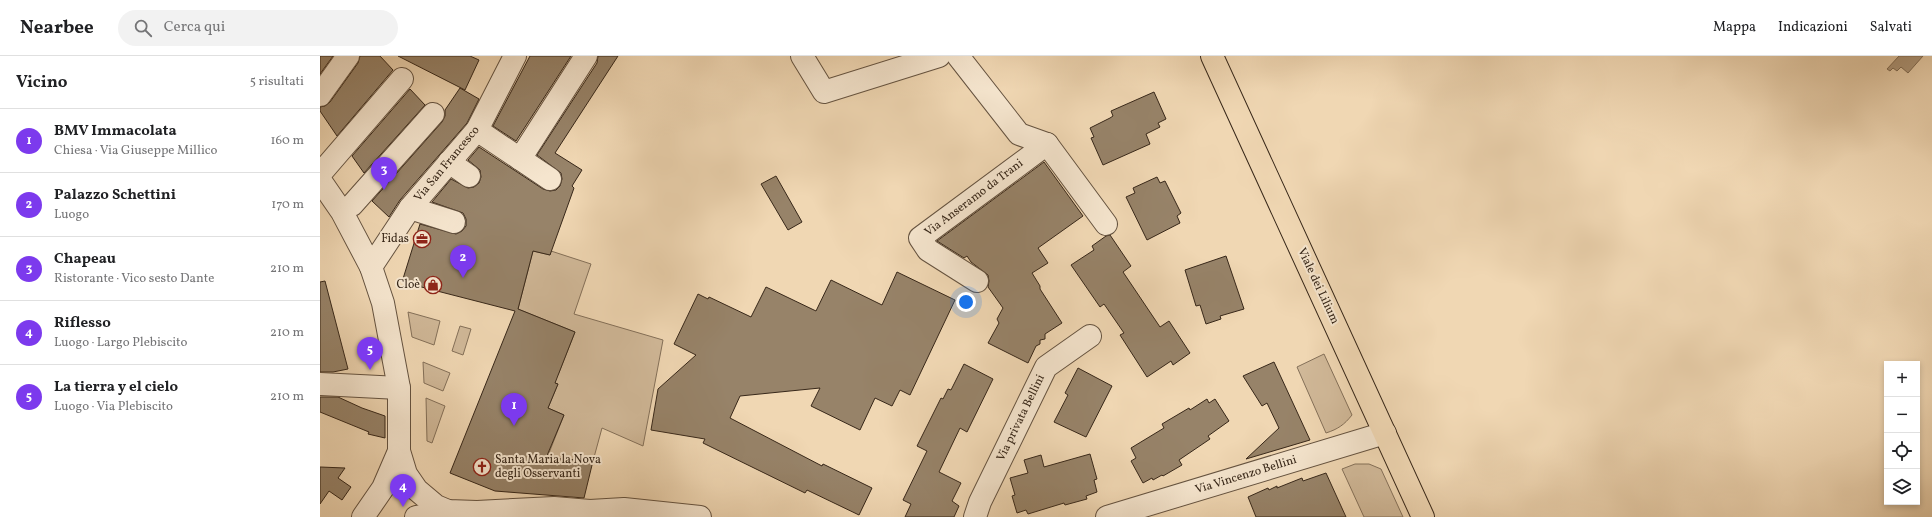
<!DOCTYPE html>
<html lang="it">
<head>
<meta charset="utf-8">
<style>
  :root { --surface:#fff; --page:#f2f2f2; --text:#202124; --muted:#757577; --line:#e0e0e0; --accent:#7c3aed }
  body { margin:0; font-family:Vollkorn,serif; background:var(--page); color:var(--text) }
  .controls { position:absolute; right:12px; bottom:12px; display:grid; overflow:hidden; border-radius:0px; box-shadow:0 2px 6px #0003 }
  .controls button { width:36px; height:36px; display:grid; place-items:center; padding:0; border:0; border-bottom:1px solid var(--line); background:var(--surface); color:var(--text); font:20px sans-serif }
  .you { position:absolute; left:646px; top:246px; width:14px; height:14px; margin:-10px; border:3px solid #fff; border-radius:50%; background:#1a73e8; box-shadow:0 0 0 6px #1a73e833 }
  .badge { display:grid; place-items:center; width:26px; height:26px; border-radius:50%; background:var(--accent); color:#fff; font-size:13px; font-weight:700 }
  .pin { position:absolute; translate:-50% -33px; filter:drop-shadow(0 1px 2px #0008) }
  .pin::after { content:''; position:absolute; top:21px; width:14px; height:12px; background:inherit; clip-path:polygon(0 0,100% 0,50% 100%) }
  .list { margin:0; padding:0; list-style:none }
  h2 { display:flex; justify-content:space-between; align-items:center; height:52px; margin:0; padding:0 16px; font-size:17px }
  h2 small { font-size:13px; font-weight:400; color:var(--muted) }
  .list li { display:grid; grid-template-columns:26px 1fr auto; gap:12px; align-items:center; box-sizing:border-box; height:64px; padding:0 16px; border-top:1px solid var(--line) }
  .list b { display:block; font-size:15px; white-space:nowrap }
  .list p { margin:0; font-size:13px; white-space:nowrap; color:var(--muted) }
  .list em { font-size:13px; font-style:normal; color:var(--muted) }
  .icon { flex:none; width:22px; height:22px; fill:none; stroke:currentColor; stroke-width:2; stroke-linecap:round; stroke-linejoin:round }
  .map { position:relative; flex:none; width:1612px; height:461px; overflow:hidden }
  header { display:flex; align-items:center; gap:24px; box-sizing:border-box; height:56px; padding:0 20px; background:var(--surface); border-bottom:1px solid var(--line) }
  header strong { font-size:19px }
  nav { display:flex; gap:22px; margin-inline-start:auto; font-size:14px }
  .search { width:280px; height:36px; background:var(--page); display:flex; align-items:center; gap:10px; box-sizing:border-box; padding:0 14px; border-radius:22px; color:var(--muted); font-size:15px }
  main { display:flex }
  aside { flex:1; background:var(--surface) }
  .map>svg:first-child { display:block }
  .green { fill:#d1b999; stroke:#847059 }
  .water { fill:#b19b7f; stroke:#806d56 }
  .building { fill:#978369; stroke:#372719 }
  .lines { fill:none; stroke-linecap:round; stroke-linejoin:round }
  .minor-casing { stroke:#655340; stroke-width:24 }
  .major-casing { stroke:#372719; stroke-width:24 }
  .minor { stroke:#f5e5ce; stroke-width:22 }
  .major { stroke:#f0d7b3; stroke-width:22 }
  .labels { text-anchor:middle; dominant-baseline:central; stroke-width:4; stroke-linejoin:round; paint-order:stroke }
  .street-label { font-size:12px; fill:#372719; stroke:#f5e5ce }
  .poi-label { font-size:12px; fill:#372719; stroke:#f5e5ce; text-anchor:end }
</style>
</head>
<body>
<header>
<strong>Nearbee</strong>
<div class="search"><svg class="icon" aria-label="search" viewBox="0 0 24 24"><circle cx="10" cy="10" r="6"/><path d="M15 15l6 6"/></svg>Cerca qui</div>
<nav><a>Mappa</a><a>Indicazioni</a><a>Salvati</a></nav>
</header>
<main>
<aside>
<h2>Vicino<small>5 risultati</small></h2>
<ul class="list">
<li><span class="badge">1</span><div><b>BMV Immacolata</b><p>Chiesa · Via Giuseppe Millico</p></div><em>160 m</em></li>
<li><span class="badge">2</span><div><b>Palazzo Schettini</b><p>Luogo</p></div><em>170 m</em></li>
<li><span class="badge">3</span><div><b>Chapeau</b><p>Ristorante · Vico sesto Dante</p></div><em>210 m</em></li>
<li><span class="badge">4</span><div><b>Riflesso</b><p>Luogo · Largo Plebiscito</p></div><em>210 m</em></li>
<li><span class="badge">5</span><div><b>La tierra y el cielo</b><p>Luogo · Via Plebiscito</p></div><em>210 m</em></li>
</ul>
</aside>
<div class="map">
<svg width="1612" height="461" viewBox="0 0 1612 461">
  <rect width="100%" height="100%" fill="#f0d7b3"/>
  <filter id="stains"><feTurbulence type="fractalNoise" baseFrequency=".005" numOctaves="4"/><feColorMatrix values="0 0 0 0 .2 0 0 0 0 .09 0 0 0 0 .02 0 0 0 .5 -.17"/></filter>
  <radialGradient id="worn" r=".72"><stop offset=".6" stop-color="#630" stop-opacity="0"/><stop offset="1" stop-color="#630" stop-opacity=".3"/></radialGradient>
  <g class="green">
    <path d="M213,195L230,199L231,195L271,208L254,258L343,284L323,390L282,372L273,405L227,402L244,359L228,352L238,328L230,325L238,319L255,276L198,253Z"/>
    <path d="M88,256L120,265L114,289L92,281Z"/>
    <path d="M140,270L151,273L143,299L132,295Z"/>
    <path d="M1004,298L1032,359C1024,369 1018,373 1006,377L977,311Z"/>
    <path d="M103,306L130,317L123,335L104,327Z"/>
    <path d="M106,342L125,350L112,387L107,385Z"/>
    <path d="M1035,408H1049L1061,413L1083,461H1044L1022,413Z"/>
  </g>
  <path class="water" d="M1579,0H1603L1588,17L1581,11L1577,15L1573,12L1570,15L1567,13Z"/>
  <g class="building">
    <path d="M0,0H13L0,18Z"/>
    <path d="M40,0H60L73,14L17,80L0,55V51L5,50L10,46L38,7Z"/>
    <path d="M78,0H150L159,4L145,34Z"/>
    <path d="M210,0H251L196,85L173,70Z"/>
    <path d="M278,0H298L235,97L262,114L252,130L254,132L230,199L213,195L198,253L255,276L235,327L238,328L228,352L244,359L226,402L273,405L264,442L175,435L130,417L195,255L82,226L100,168L136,178L142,175L146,170V163L143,157L112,146L131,123L148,132L154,131L159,127L161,121L160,114L148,104L159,91L223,133L230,135L236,134L240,130L242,123L241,117L217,99L277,7Z"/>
    <path d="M140,32L159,43L147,67L80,144L69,161L52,145L122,66L125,60V54Z"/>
    <path d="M90,33L105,49L44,117L32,100Z"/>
    <path d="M834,36L846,63L838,67L840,71L826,78L830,88L783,109L771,82L774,81L770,72L790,62L793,60L791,55Z"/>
    <path d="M724,106L763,160L718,192L728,207L712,217L720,230V233L742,267L725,278V283L720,284V288L716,290L708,307L668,287L679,267L677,263L683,252L668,231L669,225L668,219L651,206L647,200L644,202L617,185Z"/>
    <path d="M456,120L482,166L468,174L441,128Z"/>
    <path d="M837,121L840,127L845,125L861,157L857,160L860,167L827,184L806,141L815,137L813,132Z"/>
    <path d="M790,179L811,210L803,216L840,271L849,265L870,297L853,309L851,305L827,321L800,279L804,277L784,248L780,251L751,209L774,194L772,190L786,180Z"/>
    <path d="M906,200L924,253L900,260L901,263L886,268L880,249L876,250L865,214Z"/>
    <path d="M577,216L635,244L590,339L580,334L572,350L555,342L540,374L491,350L500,332L420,340L410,362L502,410L503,408L552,432L539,459L487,434L485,437L383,387L385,383L331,374L338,333L376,299L354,288L378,238L388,243L389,241L431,261L446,231L496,255L511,224L562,249Z"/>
    <path d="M5,225L28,313L13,316H0V226Z"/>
    <path d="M954,306L990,384L926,403L959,372L947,347L942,350L923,320Z"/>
    <path d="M644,308L673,323L647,376L640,372L619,416L641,427L632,445L639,450L634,461H585L591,448L583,444L607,395L597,390L621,342L623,343L628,333L631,334Z"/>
    <path d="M758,312L792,330L766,381L734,366L748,339L745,337Z"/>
    <path d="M0,341H18L42,352L65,360V382L48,378L49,376L0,356Z"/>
    <path d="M887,343L889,347L895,343L909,365L888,380L890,383L859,404L862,409L843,420L842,419L833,424L832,422L823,427L811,405L816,402L811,392L844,372L842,368L869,352L870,354Z"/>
    <path d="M770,398L777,423L774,424L777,436L766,440L767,443L745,449L744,447L708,458L706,454L697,457L692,440L695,439L690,422L708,417L704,404L721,399L724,411Z"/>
    <path d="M0,411L25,412L18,422L31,431L22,444L9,435L0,448Z"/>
    <path d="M1006,417L1026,461H936L928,441L948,432L949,434L957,430V432L982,422L983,425Z"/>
  </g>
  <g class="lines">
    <defs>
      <g id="minor">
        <path d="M482,0L504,36L619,0"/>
        <path d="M638,0L699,78L727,88L600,182L608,194L657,225"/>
        <path d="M0,39L28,0"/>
        <path d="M157,74L230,123"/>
        <path d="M727,88L786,168"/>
        <path d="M200,103L266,0"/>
        <path d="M129,106L149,120"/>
        <path d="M0,118L82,23"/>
        <path d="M0,124L22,156L51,211L63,247L79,332V395L63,432L43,461"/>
        <path d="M32,149L113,58"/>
        <path d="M90,152L134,166"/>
        <path d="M51,211L90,152L157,74L195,0"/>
        <path d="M0,328L79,332"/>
        <path d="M79,395L86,418L97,434L116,450L128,455L157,456L234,452L270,455L304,453L380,461"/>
        <path d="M96,461L128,455"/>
        <path d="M655,461L660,446L726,311L770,280"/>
        <path d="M787,461L1065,377"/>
      </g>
      <path id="major" d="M892,0L1103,461"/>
    </defs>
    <use href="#minor" class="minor-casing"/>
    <use href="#major" class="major-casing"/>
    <use href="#minor" class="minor"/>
    <use href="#major" class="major"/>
  </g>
  <defs>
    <symbol id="office-ring" viewBox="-11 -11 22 22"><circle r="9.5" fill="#f5e5ce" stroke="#8f2418" stroke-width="1.5"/><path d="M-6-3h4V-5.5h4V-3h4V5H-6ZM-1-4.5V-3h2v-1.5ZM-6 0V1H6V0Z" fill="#8f2418"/></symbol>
    <symbol id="shop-ring" viewBox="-11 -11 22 22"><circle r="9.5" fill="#f5e5ce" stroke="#8f2418" stroke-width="1.5"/><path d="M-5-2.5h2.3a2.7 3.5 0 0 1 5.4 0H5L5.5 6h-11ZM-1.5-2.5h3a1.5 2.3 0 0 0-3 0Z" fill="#8f2418"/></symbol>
    <symbol id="church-ring" viewBox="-11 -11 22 22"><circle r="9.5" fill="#f5e5ce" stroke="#8f2418" stroke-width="1.5"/><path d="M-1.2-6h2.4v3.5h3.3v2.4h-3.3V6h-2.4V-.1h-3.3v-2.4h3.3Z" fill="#8f2418"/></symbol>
  </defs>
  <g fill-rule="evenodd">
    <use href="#office-ring" x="92" y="173" width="20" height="20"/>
    <use href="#shop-ring" x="103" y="219" width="20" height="20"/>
    <use href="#church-ring" x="152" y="401" width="20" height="20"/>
  </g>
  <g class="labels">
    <g class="street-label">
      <text transform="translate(127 108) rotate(-50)">Via San Francesco</text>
      <text transform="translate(654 142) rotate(-37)">Via Anseramo da Trani</text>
      <text transform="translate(998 230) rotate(65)">Viale dei Lilium</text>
      <text transform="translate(701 362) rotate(-64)">Via privata Bellini</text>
      <text transform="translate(926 419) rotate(-17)">Via Vincenzo Bellini</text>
    </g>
    <g class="poi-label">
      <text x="89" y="183">Fidas</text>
      <text x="100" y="229">Cloè</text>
      <text x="175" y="404" text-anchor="start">Santa Maria la Nova<tspan x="175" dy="14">degli Osservanti</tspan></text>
    </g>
  </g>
  <rect width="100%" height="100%" filter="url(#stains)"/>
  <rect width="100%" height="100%" fill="url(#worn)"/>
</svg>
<div class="controls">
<button>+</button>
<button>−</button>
<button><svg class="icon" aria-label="locate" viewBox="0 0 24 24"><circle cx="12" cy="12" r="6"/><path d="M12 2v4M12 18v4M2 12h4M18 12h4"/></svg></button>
<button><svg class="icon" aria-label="layers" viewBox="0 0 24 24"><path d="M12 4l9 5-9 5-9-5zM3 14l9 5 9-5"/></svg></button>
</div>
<div class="you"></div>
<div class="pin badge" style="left:194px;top:370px">1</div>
<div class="pin badge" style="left:143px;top:222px">2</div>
<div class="pin badge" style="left:64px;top:134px">3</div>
<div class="pin badge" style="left:83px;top:451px">4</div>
<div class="pin badge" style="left:50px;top:314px">5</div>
</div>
</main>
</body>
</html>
